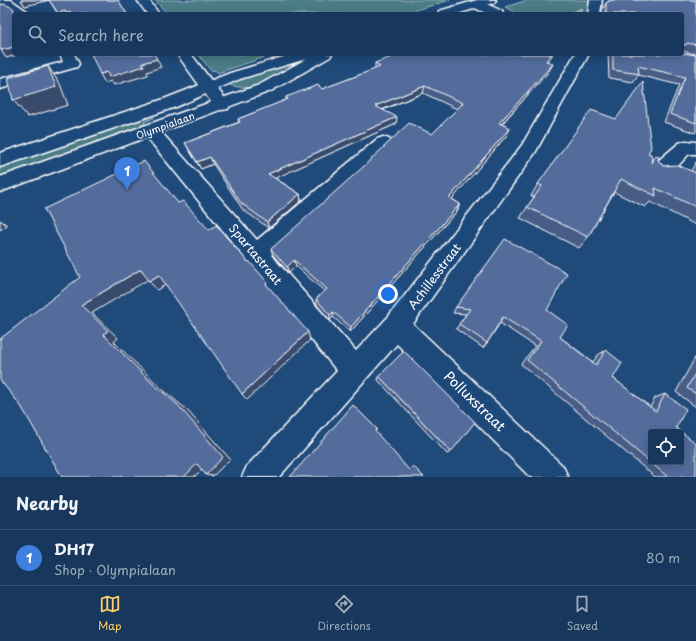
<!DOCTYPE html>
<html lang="en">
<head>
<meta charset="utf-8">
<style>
  :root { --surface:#17385c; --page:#244365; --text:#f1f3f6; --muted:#9eacbb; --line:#365272; --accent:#ffd166 }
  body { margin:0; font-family:"Playpen Sans",sans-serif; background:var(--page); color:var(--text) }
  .controls { position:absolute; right:12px; bottom:12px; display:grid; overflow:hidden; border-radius:4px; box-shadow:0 2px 10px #0003 }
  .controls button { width:36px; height:36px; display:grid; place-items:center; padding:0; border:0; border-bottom:1px solid var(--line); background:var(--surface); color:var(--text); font:20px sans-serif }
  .you { position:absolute; left:388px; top:294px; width:14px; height:14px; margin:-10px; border:3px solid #fff; border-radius:50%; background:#1a73e8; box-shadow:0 0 0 6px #1a73e833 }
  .badge { display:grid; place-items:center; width:26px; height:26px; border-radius:50%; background:var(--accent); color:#fff; font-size:13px; font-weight:700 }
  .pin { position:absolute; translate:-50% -33px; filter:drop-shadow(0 1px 2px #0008) }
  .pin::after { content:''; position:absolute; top:21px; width:14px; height:12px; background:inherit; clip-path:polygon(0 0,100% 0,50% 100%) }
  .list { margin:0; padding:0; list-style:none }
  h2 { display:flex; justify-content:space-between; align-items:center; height:52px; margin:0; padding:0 16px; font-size:17px }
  h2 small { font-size:13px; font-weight:400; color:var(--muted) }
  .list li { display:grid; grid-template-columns:26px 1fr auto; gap:12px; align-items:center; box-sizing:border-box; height:56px; padding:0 16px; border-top:1px solid var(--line) }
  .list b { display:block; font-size:15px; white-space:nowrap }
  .list p { margin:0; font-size:13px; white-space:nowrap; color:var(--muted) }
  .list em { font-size:13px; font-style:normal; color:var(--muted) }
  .icon { flex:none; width:22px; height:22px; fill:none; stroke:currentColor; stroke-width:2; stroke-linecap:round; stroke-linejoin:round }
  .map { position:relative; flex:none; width:696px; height:477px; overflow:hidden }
  .search { position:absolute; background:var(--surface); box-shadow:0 2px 10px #0003; left:12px; right:12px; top:12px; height:44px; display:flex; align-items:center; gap:10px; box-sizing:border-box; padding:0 14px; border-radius:4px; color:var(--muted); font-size:15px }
  .sheet { height:108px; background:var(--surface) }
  nav { display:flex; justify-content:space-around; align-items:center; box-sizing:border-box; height:56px; border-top:1px solid var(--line); background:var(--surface); font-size:11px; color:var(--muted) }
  nav a { display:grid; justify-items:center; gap:2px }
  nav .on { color:var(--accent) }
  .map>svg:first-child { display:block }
  .green { fill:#4c7c87; stroke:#a6bec3 }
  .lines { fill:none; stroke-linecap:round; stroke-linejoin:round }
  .minor-casing { stroke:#fff; stroke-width:3 }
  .major-casing { stroke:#fff; stroke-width:3 }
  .minor { fill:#1f4a7a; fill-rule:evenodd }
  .major { fill:#1f4a7a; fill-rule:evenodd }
  .wall { fill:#475d86; stroke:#fff }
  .shaded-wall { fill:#394c6d; stroke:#fff }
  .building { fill:#526c9c; stroke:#fff; fill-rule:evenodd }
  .labels { text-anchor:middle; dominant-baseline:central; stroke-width:3; stroke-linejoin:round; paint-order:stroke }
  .far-street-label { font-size:10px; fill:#fff; stroke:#1f4a7a }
  .street-label { font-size:12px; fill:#fff; stroke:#1f4a7a }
  .near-street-label { font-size:14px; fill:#fff; stroke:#1f4a7a }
</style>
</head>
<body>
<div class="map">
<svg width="696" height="477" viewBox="0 0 696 477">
  <rect width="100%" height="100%" fill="#1f4a7a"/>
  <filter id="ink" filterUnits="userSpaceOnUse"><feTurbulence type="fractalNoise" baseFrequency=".025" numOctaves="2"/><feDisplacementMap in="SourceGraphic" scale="8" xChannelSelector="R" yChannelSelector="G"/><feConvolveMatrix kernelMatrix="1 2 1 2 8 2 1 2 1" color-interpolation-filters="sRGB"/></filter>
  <g filter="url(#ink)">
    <g class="green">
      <path d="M155,0H450L403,14H167Z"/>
      <path d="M528,0H592L590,14H519L505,7Z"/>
      <path d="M198,54H274L218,73L215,70L211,71Z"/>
      <path d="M321,54C294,70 259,97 227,84Z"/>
      <path d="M152,115L154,118L144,122L145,124L77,149L0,181V168Z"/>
    </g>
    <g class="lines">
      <defs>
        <g id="minor">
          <path d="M0,0H11L31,14H16L0,3Z"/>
          <path d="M137,0H149L159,14H147Z"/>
          <path d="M478,0L502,11L503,14C492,14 479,14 472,4Z"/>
          <path d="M590,0H602L600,14H588Z"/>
          <path d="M60,54H74L79,64L77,67L0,89V79L63,62Z"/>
          <path d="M177,54H191L230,105L228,109L222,110L216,109Z"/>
          <path d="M575,54H589L535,153L413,324L563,466L568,477H530L397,344L279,477H242L247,466L337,371L150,141L147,137L150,133L156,131L162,133L257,240L377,139L383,137L389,139L392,143L389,147L271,255L356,351L388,317L522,145Z"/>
          <path d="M685,141L696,142V154H689C679,164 668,181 652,176L649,171L652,166L679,143Z"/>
        </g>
        <g id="major">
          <path d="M477,0H496L494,3L457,14H438L439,11Z"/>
          <path d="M293,54H332L330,57L271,91L0,192V177L259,85L306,59L240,79L176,107L0,167V153L164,99L230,73Z"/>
        </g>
      </defs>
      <use href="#minor" class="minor-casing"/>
      <use href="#major" class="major-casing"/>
      <use href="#minor" class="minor"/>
      <use href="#major" class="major"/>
    </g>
    <g class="wall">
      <path d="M21,0H118L127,14H58L49,0L25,6Z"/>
      <path d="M610,0H696V54L682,51V14H602V10L606,3Z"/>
      <path d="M608,54H682L696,55V132L695,133L664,122L679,85L638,75L633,82L609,78Z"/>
      <path d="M547,62L549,71L502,124L510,128L507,135L452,199L460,204L457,211L350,332L333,317L330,320L317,305L316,299L324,291L296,266L289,273L273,255L271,249L432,134L457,109L423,93L383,110L396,124L275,178L300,194L301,201L269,228L243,210L213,164L201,169L189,150L185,143L239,122L238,119L286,100V97L322,89L375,69V63Z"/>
      <path d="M648,153L652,160L655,156L663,166L691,171L696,162V225L650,202L645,207L614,192L588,237L579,248L520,218L534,197L531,196L538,184Z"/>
      <path d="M456,307L547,310L560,337L593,362L598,355L606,350L613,378L650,407L655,398L665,394L676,428L696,477H655L521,364L535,346L500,323L487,343L483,348L456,329L466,314L453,313Z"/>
      <path d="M696,356V407L676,392Z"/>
      <path d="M379,376L451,452L447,454L378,380Z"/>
    </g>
    <g class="shaded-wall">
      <path d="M21,0H49L25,6Z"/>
      <path d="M65,11L67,14H59L58,13Z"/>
      <path d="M14,47V54H20L6,58L1,50Z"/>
      <path d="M551,54H553L543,68L546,61Z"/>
      <path d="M157,59L161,67L147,72L148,75L114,85L111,81L105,83L100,74Z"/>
      <path d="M553,64L549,71L496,130L499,123Z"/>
      <path d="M48,66L60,84L68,105L28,117L13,100Z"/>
      <path d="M425,86L423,93L374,113L375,106Z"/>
      <path d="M397,117L396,124L269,181L268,174Z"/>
      <path d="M510,128L507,135L447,205L449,198Z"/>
      <path d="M210,157L213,164L201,169L197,162Z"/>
      <path d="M300,194L301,201L269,228L267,222Z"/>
      <path d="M460,204L457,211L350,332L351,327Z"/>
      <path d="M0,220L7,225L0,230Z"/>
      <path d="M294,260L296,266L289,273L287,267Z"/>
      <path d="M141,269L149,279L92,313L118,338L114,342L162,389L186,409L230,459L213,476L206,475L152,383L103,334L81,305Z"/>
      <path d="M159,275L167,284L157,290L149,281Z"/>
      <path d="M333,312V317L330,320V315Z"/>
      <path d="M308,332L310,340L247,400L242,394Z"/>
      <path d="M197,464L205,466L194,477H184Z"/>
    </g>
    <g class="building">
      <path d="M49,0H118L127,14H72L71,12L67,13L65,11L58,13Z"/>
      <path d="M611,0H696V45L687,43L686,45H682V14H606V3Z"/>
      <path d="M4,4L13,8L15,14H14V47L1,50L0,48V5Z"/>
      <path d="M583,8L579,14H567Z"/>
      <path d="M682,53L696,55V123L670,114L685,77L638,66L639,74L613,70V54H682Z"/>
      <path d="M91,54H154L157,59L142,63L144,66L109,77L107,72L100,74Z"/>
      <path d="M400,54H551L546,61L553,64L499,123L510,128L449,198L460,204L351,327L333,312L330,315L316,299L327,289L294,260L287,267L271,249L363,167L409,123L432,134L463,103L425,86L375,106L397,117L268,174L300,194L267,222L241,203L210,157L197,162L185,143L240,122L238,119L288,99L286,97L318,85L322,89L380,67L375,63Z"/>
      <path d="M48,66L56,87L13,100L8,78Z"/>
      <path d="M643,82L651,148L648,153L651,154L652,163L655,156L659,157L658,160L663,166L677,165L696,173V172V207L655,188L656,196L621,179L588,237L527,207L542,186L538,184L591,110L616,119Z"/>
      <path d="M144,161L178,203L183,201L209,230L216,225L248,262L249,261L267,282L266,284L308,332L242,394L159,275L149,281L141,269L81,305L108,331L103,334L152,383L177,404L223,457L206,475L197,464L184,477H62L21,406L0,380V339L80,277L44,209Z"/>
      <path d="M505,239L567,273L547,310L568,325L560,337L596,365L606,350L622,363L613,378L654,410L656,411L665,394L686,409L676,428L696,443V477H668L527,360L541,341L503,317L487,343L459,324L470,309L456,307ZM651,432H681V462H651Z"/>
      <path d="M404,351L475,422L451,452L379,376Z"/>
      <path d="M696,372V394L687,388Z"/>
      <path d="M353,405L377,429L375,431L409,470L413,466L424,477H290Z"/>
    </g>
  </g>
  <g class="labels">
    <g class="far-street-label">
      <text transform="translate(165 125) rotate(-20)">Olympialaan</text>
    </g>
    <g class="street-label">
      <text transform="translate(256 254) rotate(50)">Spartastraat</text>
      <text transform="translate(434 276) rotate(-53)">Achillesstraat</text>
    </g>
    <g class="near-street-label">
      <text transform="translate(475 401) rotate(44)">Polluxstraat</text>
    </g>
  </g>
</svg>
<div class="controls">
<button><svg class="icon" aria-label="locate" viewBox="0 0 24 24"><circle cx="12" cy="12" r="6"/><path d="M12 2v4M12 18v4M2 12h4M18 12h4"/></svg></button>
</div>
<div class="you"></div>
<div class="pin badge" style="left:127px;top:190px;background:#3f7fe0">1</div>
<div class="search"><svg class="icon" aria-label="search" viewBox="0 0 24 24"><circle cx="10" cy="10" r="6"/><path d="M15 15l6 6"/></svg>Search here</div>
</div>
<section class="sheet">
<h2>Nearby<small></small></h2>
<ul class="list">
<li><span class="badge" style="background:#3f7fe0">1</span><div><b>DH17</b><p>Shop · Olympialaan</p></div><em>80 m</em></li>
</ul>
</section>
<nav>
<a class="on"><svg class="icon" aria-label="map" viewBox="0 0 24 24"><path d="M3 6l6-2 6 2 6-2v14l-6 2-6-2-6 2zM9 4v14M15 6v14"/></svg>Map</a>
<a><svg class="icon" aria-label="directions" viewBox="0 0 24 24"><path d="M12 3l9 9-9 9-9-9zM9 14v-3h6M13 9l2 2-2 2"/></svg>Directions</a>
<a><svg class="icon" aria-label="saved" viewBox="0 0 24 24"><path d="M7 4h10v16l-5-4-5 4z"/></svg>Saved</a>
</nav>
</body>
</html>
